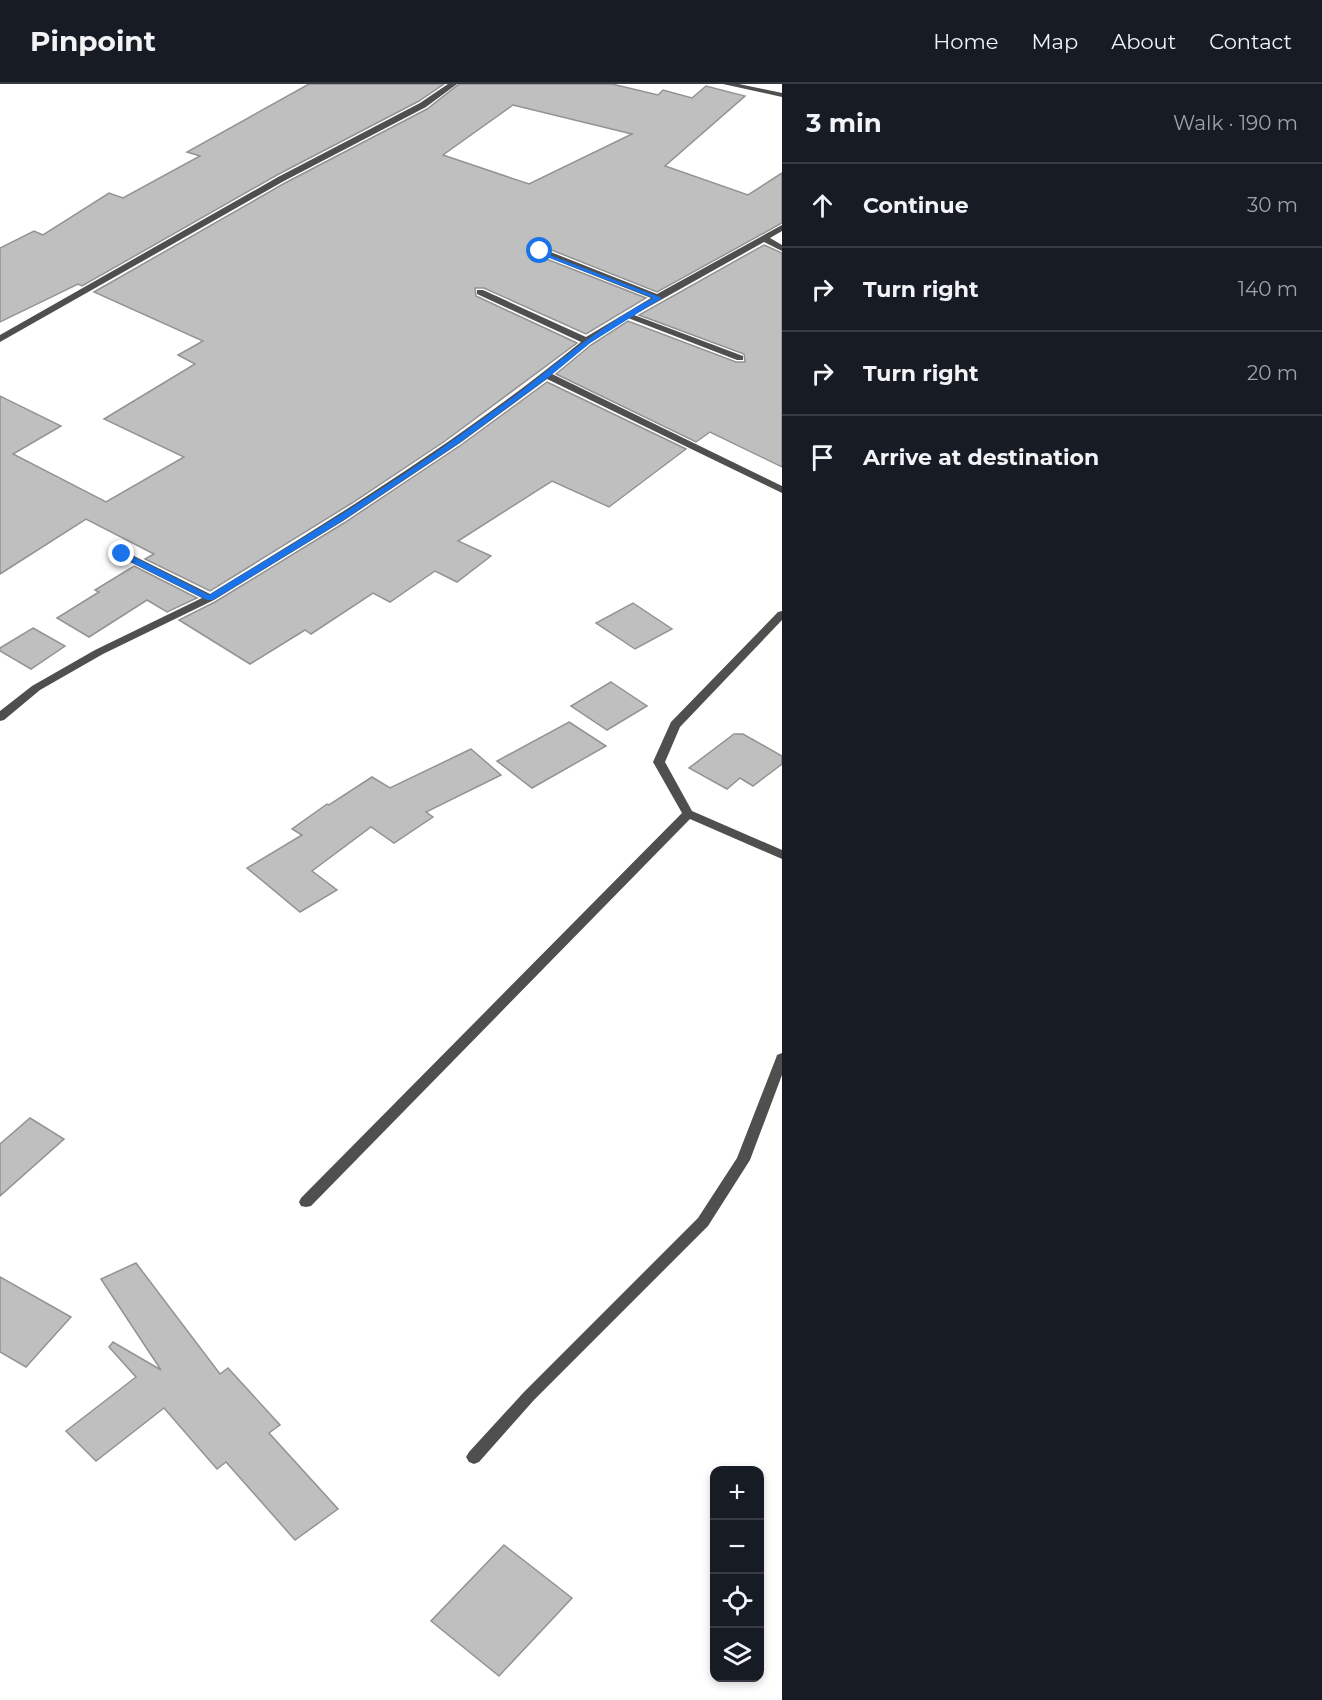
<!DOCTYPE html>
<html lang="en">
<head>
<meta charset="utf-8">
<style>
  :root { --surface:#171b24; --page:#242831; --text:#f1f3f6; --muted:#9ea1a6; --line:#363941 }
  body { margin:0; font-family:Montserrat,sans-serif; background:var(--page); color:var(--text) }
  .controls { position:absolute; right:18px; bottom:18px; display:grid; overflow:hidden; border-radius:12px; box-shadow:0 3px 9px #0003 }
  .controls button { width:54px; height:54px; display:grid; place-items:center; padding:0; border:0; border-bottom:2px solid var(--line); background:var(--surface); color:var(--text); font:30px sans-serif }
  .stop { position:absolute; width:18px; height:18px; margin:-14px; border:4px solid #1a73e8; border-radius:50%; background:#fff }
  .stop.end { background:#1a73e8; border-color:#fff; box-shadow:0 2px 6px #0008 }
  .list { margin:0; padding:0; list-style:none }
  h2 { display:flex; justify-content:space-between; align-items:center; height:78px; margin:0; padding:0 24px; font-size:26px }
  h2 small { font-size:20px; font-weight:400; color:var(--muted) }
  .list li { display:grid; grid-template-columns:39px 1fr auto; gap:18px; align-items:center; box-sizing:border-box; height:84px; padding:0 24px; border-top:2px solid var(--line) }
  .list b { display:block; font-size:22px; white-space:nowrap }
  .list em { font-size:20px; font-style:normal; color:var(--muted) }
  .icon { flex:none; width:33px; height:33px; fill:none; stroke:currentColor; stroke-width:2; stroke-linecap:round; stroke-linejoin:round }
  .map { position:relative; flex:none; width:782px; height:1616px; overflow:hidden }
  header { display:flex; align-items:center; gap:36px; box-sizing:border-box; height:84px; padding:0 30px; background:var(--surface); border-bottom:2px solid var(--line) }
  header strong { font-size:28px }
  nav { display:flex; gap:33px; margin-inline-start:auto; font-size:21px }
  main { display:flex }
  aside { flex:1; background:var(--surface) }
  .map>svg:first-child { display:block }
  .building { fill:#bfbfbf; stroke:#939393; stroke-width:1.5; fill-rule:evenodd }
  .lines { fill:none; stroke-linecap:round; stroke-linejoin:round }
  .street { fill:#4f4f4f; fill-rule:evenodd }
  .route { fill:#1a73e8 }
</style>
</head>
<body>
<header>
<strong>Pinpoint</strong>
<nav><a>Home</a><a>Map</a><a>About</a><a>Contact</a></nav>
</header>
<main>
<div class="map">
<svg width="782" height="1616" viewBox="0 0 782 1616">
  <rect width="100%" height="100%" fill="#fff"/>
  <g class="building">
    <path d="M309,0H444L419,17L277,91L82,202L78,200L0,238V164L34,147L43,151L109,109L123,114L200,72L187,68Z"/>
    <path d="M459,0H612L658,11L663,6L692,14L706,2L745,12L665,82L748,111L782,89V139L657,208L544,163H535L536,171L646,214L586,250L484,204H475L476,212L577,259L445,357L352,419L210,507L145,475L154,470L86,435L0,490V312L61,342L13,370L106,418L184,373L104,335L195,280L178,271L203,257L94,208L285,99L427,25ZM513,21L632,50L529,100L443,71Z"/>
    <path d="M764,161L782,169V383L710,348L696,358L556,290L591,261L628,237L736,278H745L744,270L639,231Z"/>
    <path d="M547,298L686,365L609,423L552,397L458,457L491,472L457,498L435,487L390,518L373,509L311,550L305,546L250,580L179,536L215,518L344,439L461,361Z"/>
    <path d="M134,482L197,514L167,528L147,516L89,553L57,534L99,508L95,506Z"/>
    <path d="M633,519L672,545L635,565L596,539Z"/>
    <path d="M33,544L65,562L31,585L0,567V564Z"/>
    <path d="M611,598L647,622L607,646L571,622Z"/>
    <path d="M569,638L606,662L532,704L497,677Z"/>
    <path d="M734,650H743L782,672V680L753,702L740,694L727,705L689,684Z"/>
    <path d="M471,665L501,691L426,728L433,733L394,759L371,743L312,787L337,806L300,828L247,784L302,751L292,745L327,720L329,721L372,693L390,704Z"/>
    <path d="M30,1034L64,1055L0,1112V1060Z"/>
    <path d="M136,1179L220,1290L228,1284L280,1341L269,1349L338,1425L295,1456L226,1378L217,1385L164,1324L96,1377L66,1347L136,1293L109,1263L113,1258L161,1286L101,1195Z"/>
    <path d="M0,1193L71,1233L26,1283L0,1268Z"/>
    <path d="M504,1461L572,1514L499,1592L431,1537Z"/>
  </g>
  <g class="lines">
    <g class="street">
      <path d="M448,0H457L426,23L284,97L0,258V251L278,93L420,19Z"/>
      <path d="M723,0H739L782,9V13Z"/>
      <path d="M782,141V147L770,154L782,161V167L764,158L634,231L743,272V276H737L628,234L590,259L552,290L782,402V409L547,295L460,359L343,437L214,516L103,570L40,606L4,636L0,637V627L32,602L95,566L202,514L118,472V468H126L210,510C338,432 465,353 581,258L477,210V206H483L586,253L651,214L537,169V165H543L657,210Z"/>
      <path d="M782,527V536L680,643L665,678L692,727L782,766V775L690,735L311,1122L306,1123L301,1122L299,1118L301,1114L682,729L653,678L671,638L778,528Z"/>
      <path d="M782,969V991L750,1076L708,1142L534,1316L479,1378L474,1380L469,1378L466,1373L469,1368L524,1308L698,1134L737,1074L776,974L777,971Z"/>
    </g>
  </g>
  <path class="route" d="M537,166L662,214L590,259L549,293L459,359L342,437L213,516H207L119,472V468H124L209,511C292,460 377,411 456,354C485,333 516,312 544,289C579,261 613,235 653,214L537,169Z"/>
</svg>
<div class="controls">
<button>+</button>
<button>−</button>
<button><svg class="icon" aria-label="locate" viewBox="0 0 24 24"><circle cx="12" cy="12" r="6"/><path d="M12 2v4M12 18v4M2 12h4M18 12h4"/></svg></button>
<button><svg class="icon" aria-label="layers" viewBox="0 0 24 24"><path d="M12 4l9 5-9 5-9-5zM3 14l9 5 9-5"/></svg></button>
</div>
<div class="stop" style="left:540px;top:167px"></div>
<div class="stop end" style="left:122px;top:470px"></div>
</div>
<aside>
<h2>3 min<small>Walk · 190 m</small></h2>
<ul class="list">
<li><svg class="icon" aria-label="ahead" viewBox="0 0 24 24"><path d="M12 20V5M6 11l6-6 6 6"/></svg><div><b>Continue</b></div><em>30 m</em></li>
<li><svg class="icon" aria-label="right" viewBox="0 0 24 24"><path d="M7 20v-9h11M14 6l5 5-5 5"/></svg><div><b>Turn right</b></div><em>140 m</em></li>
<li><svg class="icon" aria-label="right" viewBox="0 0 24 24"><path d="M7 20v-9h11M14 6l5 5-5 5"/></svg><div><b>Turn right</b></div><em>20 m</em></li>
<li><svg class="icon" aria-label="arrive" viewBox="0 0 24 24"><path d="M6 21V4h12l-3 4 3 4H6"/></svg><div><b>Arrive at destination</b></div></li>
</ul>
</aside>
</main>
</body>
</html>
